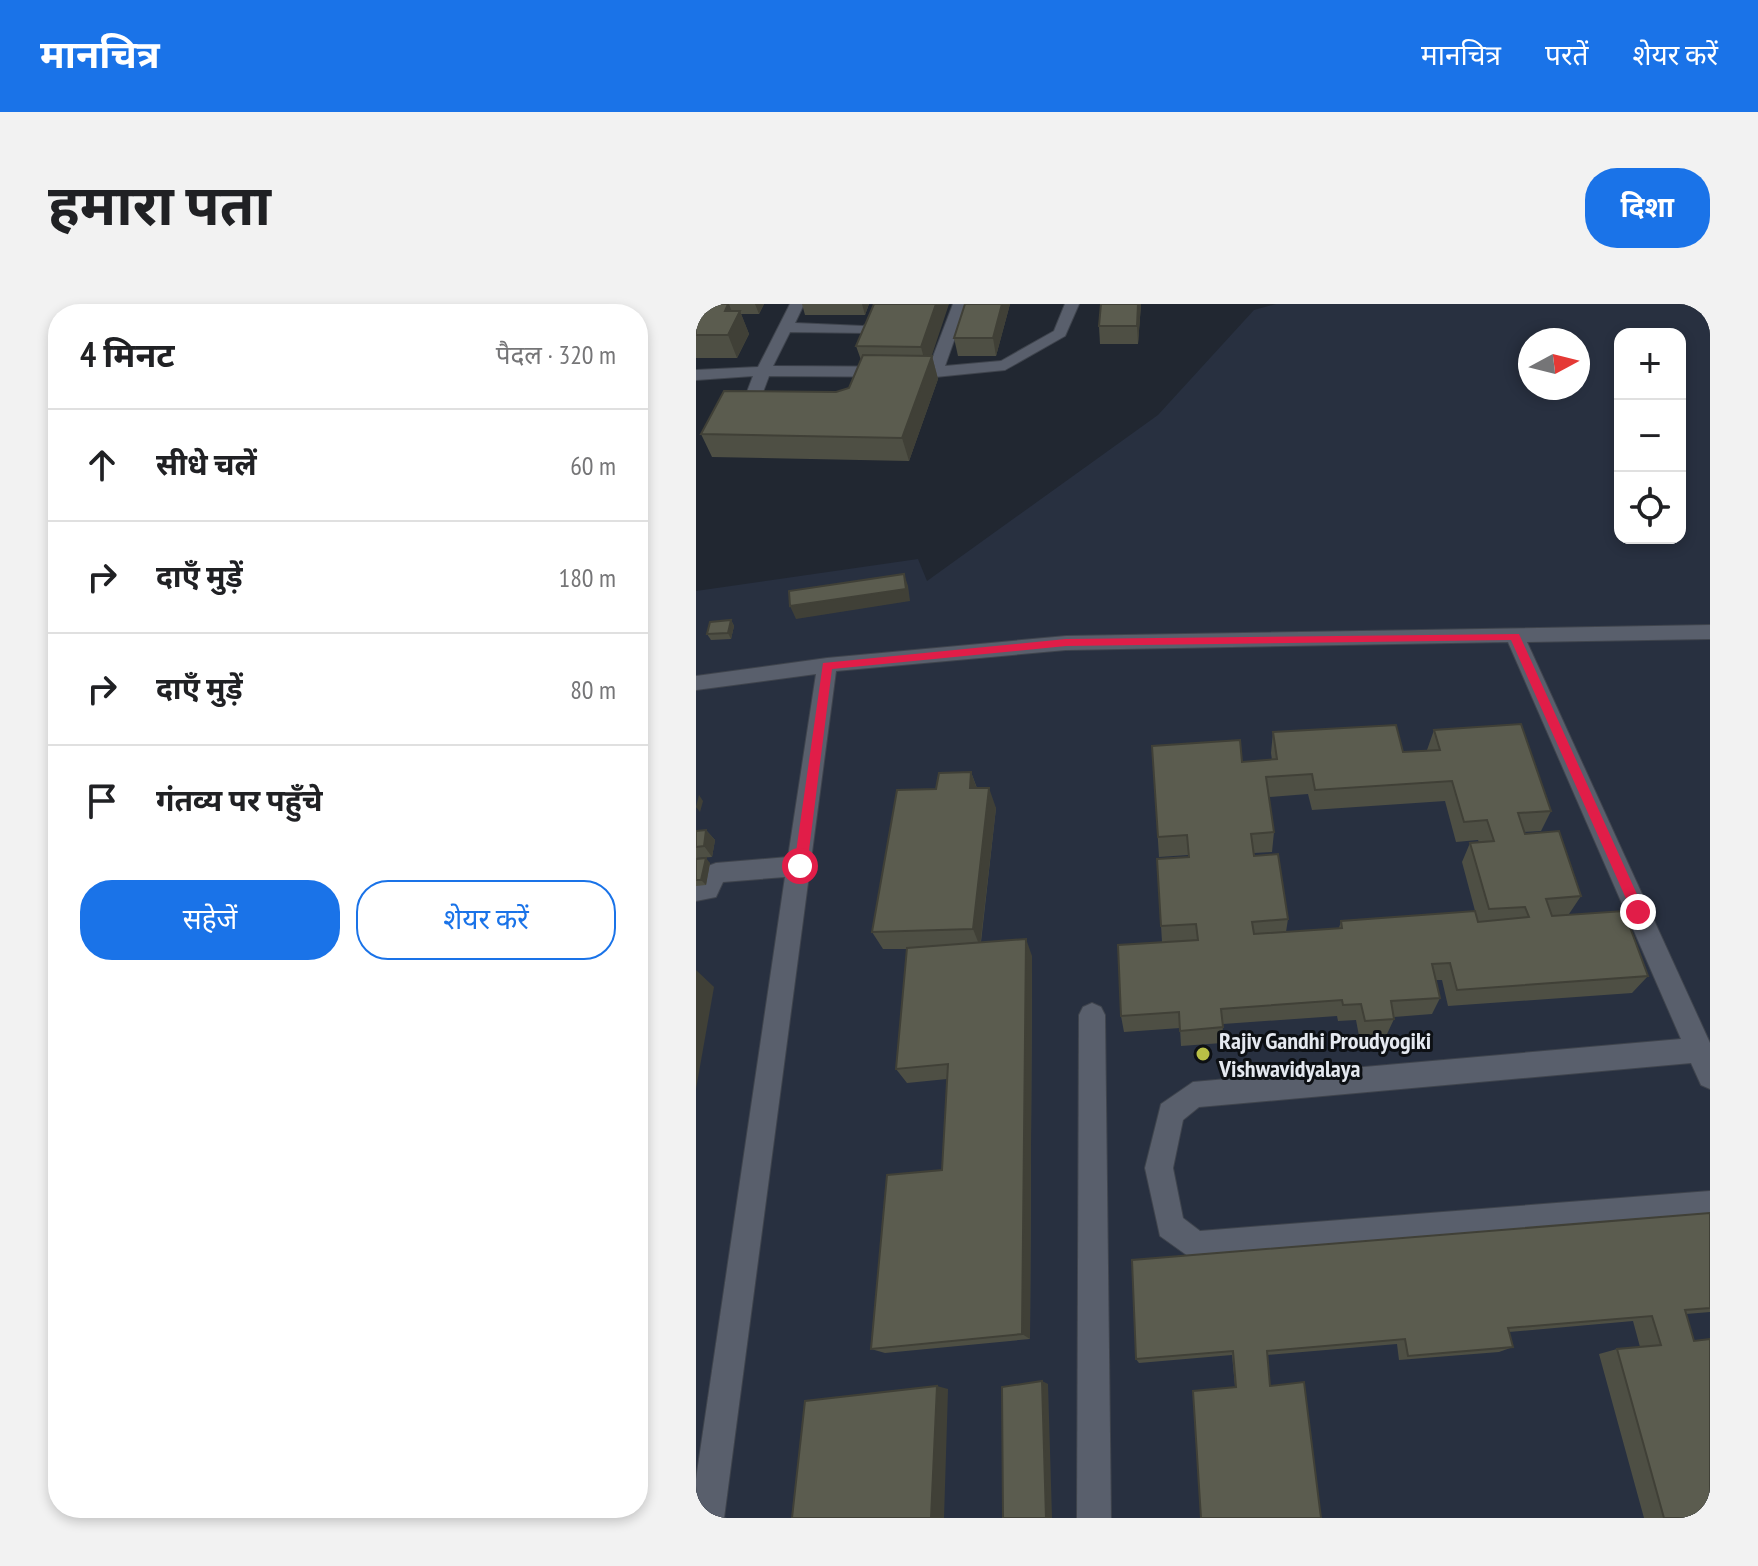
<!DOCTYPE html>
<html lang="hi">
<head>
<meta charset="utf-8">
<style>
  :root { --surface:#fff; --page:#f2f2f2; --text:#202124; --muted:#757577; --line:#e0e0e0; --accent:#1a73e8 }
  body { margin:0; font-family:"PT Sans Narrow","Noto Sans Devanagari",sans-serif; background:var(--page); color:var(--text) }
  .controls { position:absolute; right:24px; top:24px; display:grid; overflow:hidden; border-radius:16px; box-shadow:0 4px 12px #0003 }
  .controls button { width:72px; height:72px; display:grid; place-items:center; padding:0; border:0; border-bottom:2px solid var(--line); background:var(--surface); color:var(--text); font:40px sans-serif }
  .compass { position:absolute; left:822px; top:24px; width:72px; height:72px; border-radius:50%; background:var(--surface); box-shadow:0 4px 12px #0003; rotate:83deg }
  .stop { position:absolute; width:24px; height:24px; margin:-18px; border:6px solid #e11d48; border-radius:50%; background:#fff }
  .stop.end { background:#e11d48; border-color:#fff; box-shadow:0 2px 8px #0008 }
  .list { margin:0; padding:0; list-style:none }
  h2 { display:flex; justify-content:space-between; align-items:center; height:104px; margin:0; padding:0 32px; font-size:34px }
  h2 small { font-size:26px; font-weight:400; color:var(--muted) }
  .list li { display:grid; grid-template-columns:52px 1fr auto; gap:24px; align-items:center; box-sizing:border-box; height:112px; padding:0 32px; border-top:2px solid var(--line) }
  .list b { display:block; font-size:30px; white-space:nowrap }
  .list em { font-size:26px; font-style:normal; color:var(--muted) }
  .actions { display:flex; gap:16px; padding:24px 32px }
  .actions a { flex:1; padding:18px 0; border:2px solid var(--accent); border-radius:32px; text-align:center; font-size:28px; color:var(--accent) }
  .actions .main { background:var(--accent); color:#fff }
  .icon { flex:none; width:44px; height:44px; fill:none; stroke:currentColor; stroke-width:2; stroke-linecap:round; stroke-linejoin:round }
  .map { position:relative; flex:none; width:1014px; height:1214px; overflow:hidden; border-radius:32px }
  header { display:flex; align-items:center; gap:48px; box-sizing:border-box; height:112px; padding:0 40px; background:var(--accent); color:#fff }
  header strong { font-size:38px }
  nav { display:flex; gap:44px; margin-inline-start:auto; font-size:28px }
  .intro { display:flex; align-items:center; justify-content:space-between; box-sizing:border-box; height:192px; padding:0 48px }
  h1 { margin:0; font-size:56px }
  .button { padding:20px 36px; border-radius:32px; background:var(--accent); color:#fff; font-size:28px; font-weight:700 }
  main { display:flex; gap:48px; padding:0 48px }
  aside { flex:1; background:var(--surface); border-radius:32px; box-shadow:0 4px 12px #0003 }
  .map>svg:first-child { display:block }
  .built { fill:#283040; fill-rule:evenodd }
  .lines { fill:none; stroke-linecap:round; stroke-linejoin:round }
  .minor-casing { stroke:#3f444d; stroke-width:2 }
  .minor { fill:#595f6c; fill-rule:evenodd }
  .wall { fill:#4e4f44; fill-rule:evenodd }
  .shaded-wall { fill:#404037 }
  .building { fill:#5b5c4f; stroke:#404037; stroke-width:2; fill-rule:evenodd }
  .route { fill:#e11d48 }
  .poi-dot { fill:#b9c046; stroke:#0d1014; stroke-width:3 }
  .labels { text-anchor:middle; dominant-baseline:central; stroke-width:6; stroke-linejoin:round; paint-order:stroke }
  .poi-label { font-size:24px; font-weight:bold; fill:#e5e9f0; stroke:#0d1014; text-anchor:start }
</style>
</head>
<body>
<header>
<strong>मानचित्र</strong>
<nav><a>मानचित्र</a><a>परतें</a><a>शेयर करें</a></nav>
</header>
<div class="intro"><h1>हमारा पता</h1><a class="button">दिशा</a></div>
<main>
<aside>
<h2>4 मिनट<small>पैदल · 320 m</small></h2>
<ul class="list">
<li><svg class="icon" aria-label="ahead" viewBox="0 0 24 24"><path d="M12 20V5M6 11l6-6 6 6"/></svg><div><b>सीधे चलें</b></div><em>60 m</em></li>
<li><svg class="icon" aria-label="right" viewBox="0 0 24 24"><path d="M7 20v-9h11M14 6l5 5-5 5"/></svg><div><b>दाएँ मुड़ें</b></div><em>180 m</em></li>
<li><svg class="icon" aria-label="right" viewBox="0 0 24 24"><path d="M7 20v-9h11M14 6l5 5-5 5"/></svg><div><b>दाएँ मुड़ें</b></div><em>80 m</em></li>
<li><svg class="icon" aria-label="arrive" viewBox="0 0 24 24"><path d="M6 21V4h12l-3 4 3 4H6"/></svg><div><b>गंतव्य पर पहुँचे</b></div></li>
</ul>
<div class="actions"><a class="main">सहेजें</a><a>शेयर करें</a></div>
</aside>
<div class="map">
<svg width="1014" height="1214" viewBox="0 0 1014 1214">
  <rect width="100%" height="100%" fill="#212731"/>
  <path class="built" d="M580,0H1014V1214H0V287L222,255L231,277L462,111L558,6ZM924,30H984V234H924ZM834,36H882V84H834Z"/>
  <g class="lines">
    <defs>
      <g id="minor">
        <path d="M94,0H108L99,19L167,22L172,19L181,0H195L183,25L174,29L94,28L77,62L233,63L257,0H271L249,62L305,57L358,27L369,0H383L369,32L309,66L239,73L73,72L64,96L78,98V104C68,107 53,109 46,101L57,72L0,76V66L62,63Z"/>
        <path d="M1014,321V335L831,338L1014,739V785L1005,781L995,759L503,803L487,816L477,864L487,914L504,927L1014,887V915L499,957L464,932L449,864L465,800L497,778L985,735L812,338L370,346L140,367L28,1214H0V1175L89,573L27,578L20,593L0,597V577H5L12,562L20,559L92,553L120,370L0,386V372L131,354L370,332Z"/>
        <path d="M396,699L405,703L409,711L415,1214H381L383,711L387,703Z"/>
      </g>
    </defs>
    <use href="#minor" class="minor-casing"/>
    <use href="#minor" class="minor"/>
  </g>
  <g class="wall">
    <path d="M0,0H68L63,10H45L53,30L41,54H0Z"/>
    <path d="M106,0H173L169,11H109Z"/>
    <path d="M178,0L236,52L242,75L213,157L16,153L5,130L153,84L165,56L160,42Z"/>
    <path d="M314,0L300,52H262L258,34Z"/>
    <path d="M405,0H445L442,40H404L403,22Z"/>
    <path d="M35,316L38,322L35,335L15,336L11,330Z"/>
    <path d="M738,426L855,507L845,527L828,528L829,530L885,592L873,610L952,672L936,689L752,702L746,676H740L744,694L736,710L698,713V715L691,730L663,732L660,716L642,717L641,712L527,720L526,739L485,742L484,724L428,728L425,712L466,638L461,555L492,553V551L463,553L456,442L546,458L576,456L575,449L577,428L707,448L731,446ZM612,490L616,506L749,497L760,538L782,536L783,538L774,539L766,558L782,618L645,617L643,624L590,628L592,615L558,549L576,548L578,528L573,493Z"/>
    <path d="M275,468L281,484L300,504L285,638L336,652L334,1035L189,1049L175,1045L246,866L251,775L211,779L200,765L211,645H187L176,628L240,485Z"/>
    <path d="M10,526L19,536L16,553L0,554V527Z"/>
    <path d="M0,555L14,559L10,581L0,582Z"/>
    <path d="M1014,909V1008L990,1010L1014,1214H948L903,1050L921,1045L944,1043L937,1017L813,1028L817,1043L803,1048L703,1056L701,1040L571,1051L574,1082L625,1214L539,1083L536,1051L443,1059L440,1055Z"/>
  </g>
  <g class="shaded-wall">
    <path d="M33,0L39,16L44,7L53,30L41,54L32,31L29,7Z"/>
    <path d="M59,0H68L63,10Z"/>
    <path d="M166,0H173L169,11Z"/>
    <path d="M240,0H253L231,66L225,43Z"/>
    <path d="M306,0H314L300,52L297,34Z"/>
    <path d="M442,0H445L442,40L441,22Z"/>
    <path d="M236,52L242,75L213,157L206,134Z"/>
    <path d="M208,270L212,282L214,297L100,315L94,302Z"/>
    <path d="M35,316L38,322L35,335L32,329Z"/>
    <path d="M275,468L282,488L274,484Z"/>
    <path d="M293,484L300,504L284,643L277,625Z"/>
    <path d="M3,491L7,497L4,508L0,503Z"/>
    <path d="M10,526L19,536L16,553L8,542Z"/>
    <path d="M10,554L14,559L10,581L5,576Z"/>
    <path d="M330,635L336,652L334,1035L326,1030Z"/>
    <path d="M0,666L18,683L0,785Z"/>
    <path d="M346,1077L352,1080L356,1214H350Z"/>
    <path d="M241,1082L252,1085L248,1214H235Z"/>
  </g>
  <g class="building">
    <path d="M0,0H32L29,7H44L32,31H0Z"/>
    <path d="M178,0H240L225,43L160,42Z"/>
    <path d="M269,0H306L297,34H258Z"/>
    <path d="M405,0H442L441,22H403Z"/>
    <path d="M167,51L236,52L206,134L5,130L28,87L140,88L153,84Z"/>
    <path d="M208,270L210,285L94,302L93,287Z"/>
    <path d="M35,316L32,329L11,330L14,318Z"/>
    <path d="M825,420L855,507L822,509L829,530L863,527L885,592L850,595L856,612L928,607L952,672L761,686L754,659L736,660L744,694L695,697L698,715L669,717L665,700L647,701L646,696L525,705L527,723L484,727L483,708L425,712L422,641L502,636L500,620L465,622L461,555L493,553L491,531L462,533L456,442L544,436L546,458L581,455L577,428L700,421L707,448L744,446L738,426ZM616,470L619,486L756,477L768,518L791,516L798,537L774,539L793,605L829,603L833,613L782,618L779,607L645,617L646,624L558,630L556,618L592,615L582,550L558,552L555,530L578,528L570,473Z"/>
    <path d="M275,468L274,484H293L277,625L176,628L201,486L240,485L243,469Z"/>
    <path d="M10,526L8,542L0,543V527Z"/>
    <path d="M10,554L5,576H0V555Z"/>
    <path d="M330,635L326,1030L175,1045L191,871L246,866L252,760L200,765L211,644Z"/>
    <path d="M1014,909V1004L989,1006L998,1037L1014,1035V1214H968L921,1045L965,1041L956,1012L812,1024L817,1043L712,1052L709,1035L571,1047L574,1082L608,1078L625,1214H505L497,1087L540,1083L537,1047L440,1055L436,956Z"/>
    <path d="M346,1077L350,1214H307L306,1083Z"/>
    <path d="M241,1082L235,1214H96L109,1097Z"/>
  </g>
  <path class="route" d="M823,330L949,608L947,612H938L936,608L815,336L370,342L136,365L111,562L104,567L98,562L127,359L370,335Z"/>
  <circle class="poi-dot" cx="507" cy="750" r="8"/>
  <g class="labels">
    <g class="poi-label">
      <text x="523" y="736">Rajiv Gandhi Proudyogiki<tspan x="523" dy="28">Vishwavidyalaya</tspan></text>
    </g>
  </g>
</svg>
<div class="controls">
<button>+</button>
<button>−</button>
<button><svg class="icon" aria-label="locate" viewBox="0 0 24 24"><circle cx="12" cy="12" r="6"/><path d="M12 2v4M12 18v4M2 12h4M18 12h4"/></svg></button>
</div>
<svg class="compass" viewBox="-18 -18 36 36"><path d="M0-13l5 13h-10z" fill="#e53935"/><path d="M0 13l5-13h-10z" fill="#757577"/></svg>
<div class="stop" style="left:104px;top:562px"></div>
<div class="stop end" style="left:942px;top:608px"></div>
</div>
</main>
</body>
</html>
